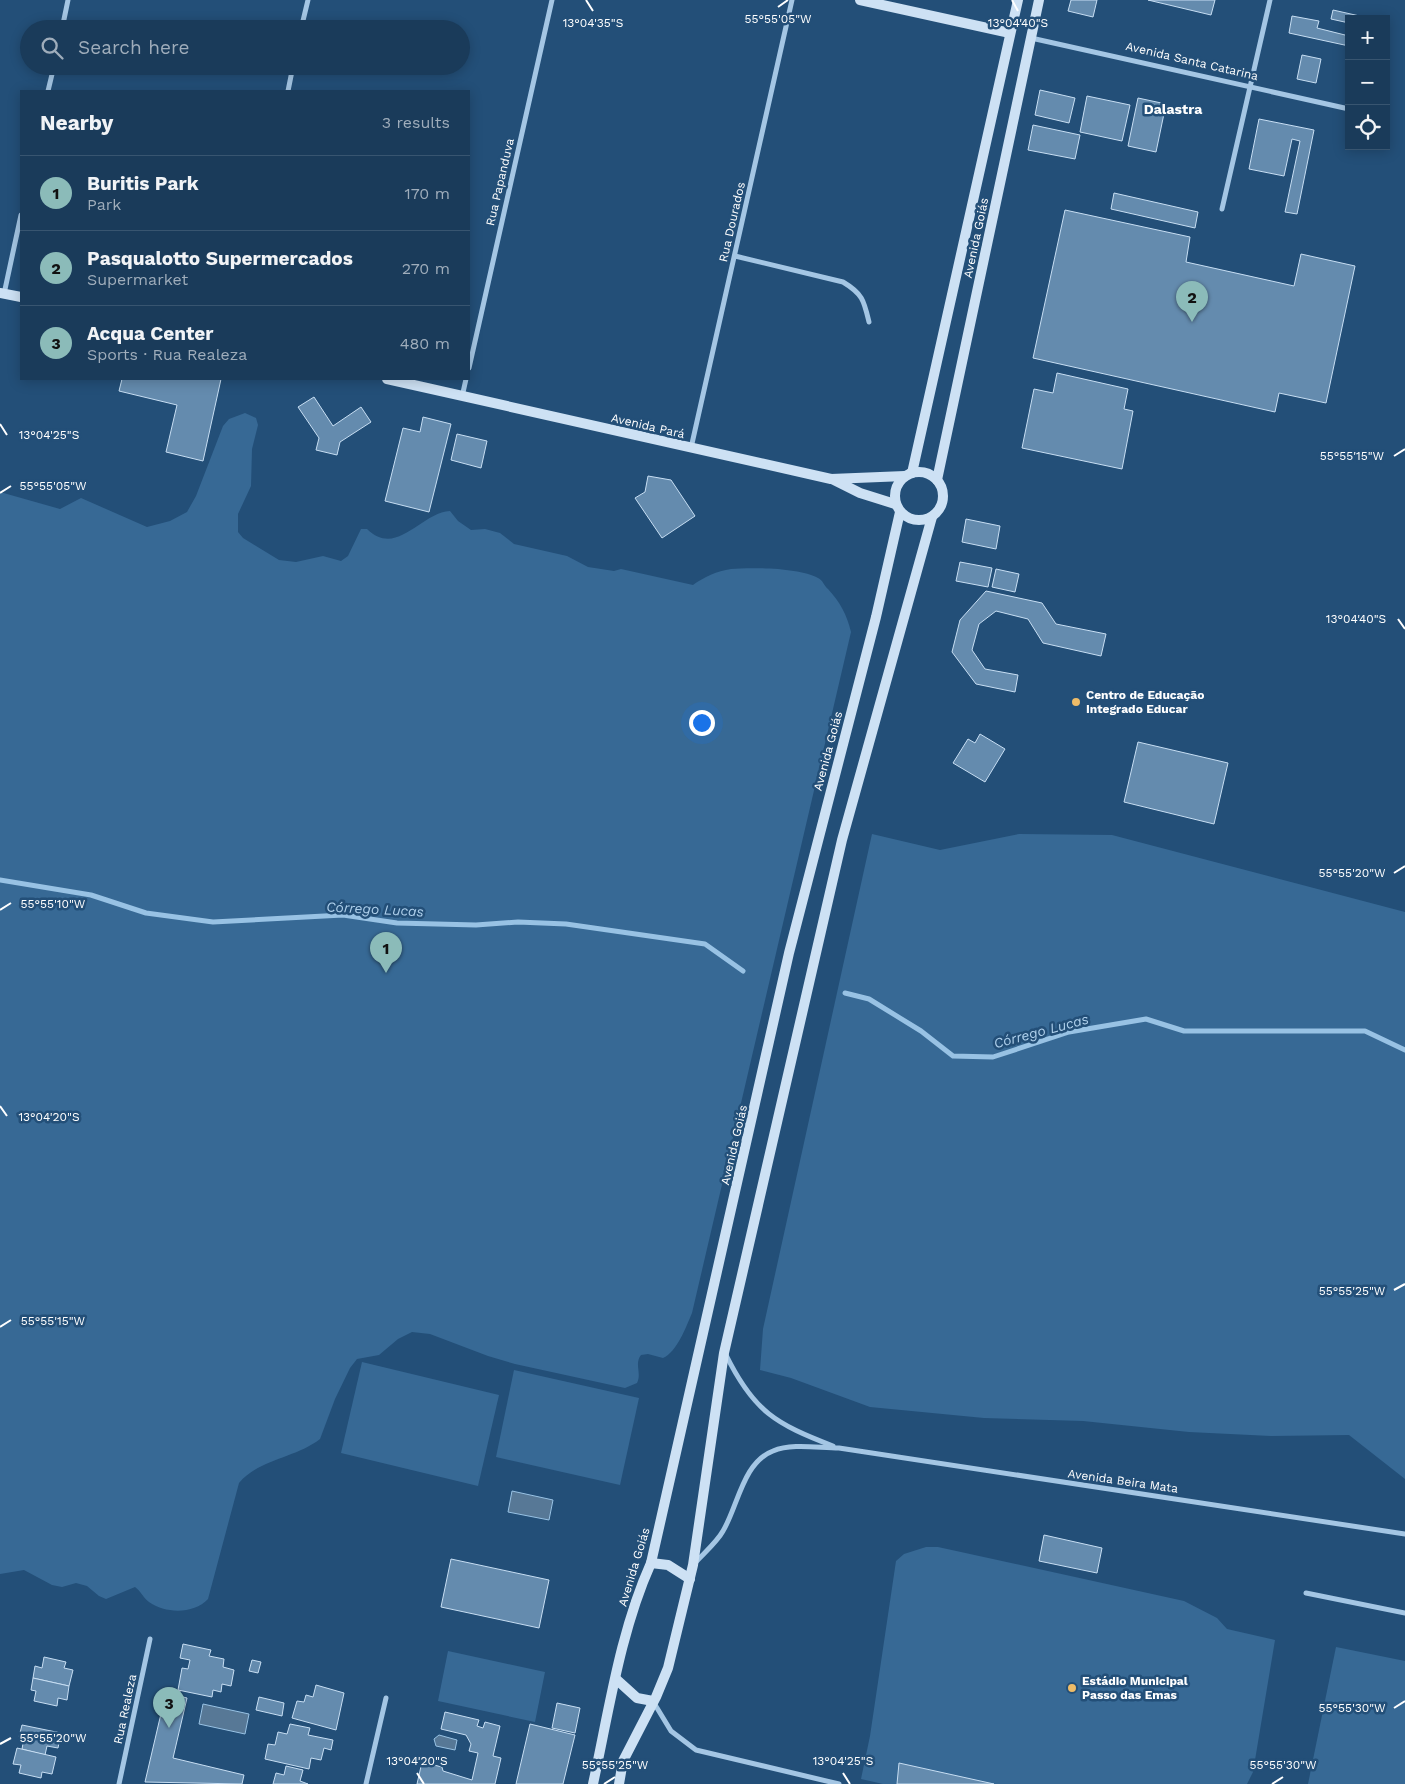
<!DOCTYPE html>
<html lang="en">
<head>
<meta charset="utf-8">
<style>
  :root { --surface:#1a3b5a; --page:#274663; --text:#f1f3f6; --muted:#9fadbb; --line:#385570; --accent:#8bbbb9 }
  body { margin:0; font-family:"Work Sans",sans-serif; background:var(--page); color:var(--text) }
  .controls { position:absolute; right:15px; top:15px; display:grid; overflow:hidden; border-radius:0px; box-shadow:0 2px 12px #0003 }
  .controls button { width:45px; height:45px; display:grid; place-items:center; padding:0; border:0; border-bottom:1px solid var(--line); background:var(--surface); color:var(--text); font:25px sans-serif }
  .you { position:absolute; left:701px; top:722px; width:18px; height:18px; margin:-12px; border:4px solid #fff; border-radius:50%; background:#1a73e8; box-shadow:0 0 0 8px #1a73e833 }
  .badge { display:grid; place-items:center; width:32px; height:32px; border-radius:50%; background:var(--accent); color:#111; font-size:16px; font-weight:700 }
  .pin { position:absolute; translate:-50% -41px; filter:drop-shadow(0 1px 2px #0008) }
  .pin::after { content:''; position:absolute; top:26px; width:18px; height:15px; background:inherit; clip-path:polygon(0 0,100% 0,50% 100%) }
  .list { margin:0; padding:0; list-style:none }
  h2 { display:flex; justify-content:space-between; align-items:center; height:65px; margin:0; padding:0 20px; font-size:21px }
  h2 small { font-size:16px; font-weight:400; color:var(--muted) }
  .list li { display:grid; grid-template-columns:32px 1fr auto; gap:15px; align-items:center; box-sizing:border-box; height:75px; padding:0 20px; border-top:1px solid var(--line) }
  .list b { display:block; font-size:19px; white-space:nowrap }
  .list p { margin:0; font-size:16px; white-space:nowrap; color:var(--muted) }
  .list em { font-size:16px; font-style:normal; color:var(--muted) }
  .icon { flex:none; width:28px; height:28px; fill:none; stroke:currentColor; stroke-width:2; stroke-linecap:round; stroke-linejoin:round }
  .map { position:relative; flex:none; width:1405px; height:1784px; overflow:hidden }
  .search { position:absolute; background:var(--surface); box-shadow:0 2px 12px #0003; left:20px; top:20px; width:450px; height:55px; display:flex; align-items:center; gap:12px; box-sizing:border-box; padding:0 18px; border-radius:28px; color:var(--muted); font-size:19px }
  .panel { position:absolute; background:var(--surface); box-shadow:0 2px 12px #0003; left:20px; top:90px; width:450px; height:290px; border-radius:0px }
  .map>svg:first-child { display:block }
  .green { fill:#376995 }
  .water { fill:#577896; stroke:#98c2e4 }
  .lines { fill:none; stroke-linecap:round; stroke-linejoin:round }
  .stream { stroke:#98c2e4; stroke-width:5 }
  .building { fill:#648bae; stroke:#c7def3 }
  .street { stroke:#a4c6e4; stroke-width:5 }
  .secondary { stroke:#cde1f4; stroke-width:10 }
  .ticks { fill:none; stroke:#fff; stroke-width:2 }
  .poi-dot { fill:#eebc68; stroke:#234f78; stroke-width:2 }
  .labels { text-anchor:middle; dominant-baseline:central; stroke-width:5; stroke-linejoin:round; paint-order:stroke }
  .street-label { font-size:12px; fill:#fff; stroke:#234f78 }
  .poi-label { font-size:12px; font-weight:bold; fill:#fff; stroke:#234f78; text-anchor:start }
  .neighbourhood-label { font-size:14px; font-weight:bold; fill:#fff; stroke:#234f78 }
  .water-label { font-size:14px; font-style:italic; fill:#afd0ec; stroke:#234f78 }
  .ticks-label { font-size:12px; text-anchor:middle; fill:#fff; stroke:#234f78; stroke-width:5; stroke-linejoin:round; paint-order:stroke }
</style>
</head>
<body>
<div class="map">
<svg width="1405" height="1784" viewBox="0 0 1405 1784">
  <rect width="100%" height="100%" fill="#234f78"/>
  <g class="green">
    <path d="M245,413L256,418L258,425L252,449L251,486L238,514V532L243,538L279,560L296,562L323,556L341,561L348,556L361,529H367C397,558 420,513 450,511L458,521L471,530L485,529L500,533L514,544L567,556L588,567L614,571L621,569L693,585C704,577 717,571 731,569C753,567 800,568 818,578C823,580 824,586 828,589C840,602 847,615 851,632L692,1313C686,1327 677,1352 663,1358L648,1354L641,1355C634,1364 642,1373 637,1383L625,1388L515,1364L488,1356L430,1334L412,1332L398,1339L379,1355L357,1359L350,1368L335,1399L320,1439C296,1458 259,1459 239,1483L208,1599C194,1614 166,1614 149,1602C143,1598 141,1591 135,1587L106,1599L99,1596L87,1586L76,1583L62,1587L52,1585L24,1570L0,1574V492L60,509L81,498L147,527L170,521L187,512L196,496L223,426L229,419Z"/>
    <path d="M872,834L940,850L1019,834L1112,835L1405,912V1479L1349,1435L1271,1436L1189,1432L1083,1421L984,1418L870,1407L791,1378L760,1370L763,1329Z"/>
    <path d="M362,1362L499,1395L478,1486L341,1453Z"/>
    <path d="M514,1370L639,1398L620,1485L496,1457Z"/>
    <path d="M926,1547H938L1184,1601L1217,1618L1227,1629L1275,1640L1253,1772L1247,1784H883L861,1779L870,1736L896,1561L904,1554Z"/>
    <path d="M1336,1647L1405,1661V1784H1308Z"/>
    <path d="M448,1651L545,1672L535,1722L438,1701Z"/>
  </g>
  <g class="water">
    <path d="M512,1491L553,1500L549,1520L508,1512Z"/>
    <path d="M203,1704L249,1714L245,1734L199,1724Z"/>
    <path d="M439,1735L457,1740L455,1750L436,1746L434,1739Z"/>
  </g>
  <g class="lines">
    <g class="stream">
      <path d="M0,880L91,895L146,913L213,922L343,915L397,923L476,925L518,922L566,924L705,944L743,971"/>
      <path d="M845,993L869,999L921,1031L953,1056L993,1057L1069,1032L1146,1019L1184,1031H1365L1405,1050"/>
    </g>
  </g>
  <g class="building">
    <path d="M1071,0H1097L1093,17L1068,11Z"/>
    <path d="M1148,0H1215L1211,15Z"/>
    <path d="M1333,10L1373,19H1349V23L1331,19Z"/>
    <path d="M1292,16L1319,21L1317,28L1349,36V46L1289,33Z"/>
    <path d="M1302,55L1321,59L1316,83L1297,79Z"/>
    <path d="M1040,90L1075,98L1069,123L1035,115Z"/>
    <path d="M1087,96L1130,105L1122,141L1080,132Z"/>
    <path d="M1138,98L1166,104L1156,152L1128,146Z"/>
    <path d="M1259,119L1314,130L1297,214L1285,212L1300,141L1292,139L1284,176L1249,169Z"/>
    <path d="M1033,125L1080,135L1075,159L1028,150Z"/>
    <path d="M1114,193L1198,212L1195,228L1111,209Z"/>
    <path d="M1065,210L1190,237L1186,262L1294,286L1301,254L1355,266L1326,403L1279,393L1275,412L1033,358Z"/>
    <path d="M1057,373L1128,389L1124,409L1133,411L1122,469L1022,448L1034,389L1053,393Z"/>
    <path d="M122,379H221L203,461L166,452L177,405L119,391Z"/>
    <path d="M314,397L333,426L361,407L371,422L340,442L337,455L316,450L319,438L298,407Z"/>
    <path d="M423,417L451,424L429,512L385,501L403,428L420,432Z"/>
    <path d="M457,434L487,441L481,468L451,460Z"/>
    <path d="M648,476L671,480L695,516L662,538L635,498L645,492Z"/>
    <path d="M966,519L1000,526L996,549L962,542Z"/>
    <path d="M960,562L992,568L988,587L956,581Z"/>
    <path d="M996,569L1019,574L1015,592L992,587Z"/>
    <path d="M986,591L1042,603L1056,624L1106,634L1101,656L1043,643L1028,619L996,611L979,624L972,650L985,669L1018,675L1015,692L976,684L952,652L960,620Z"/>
    <path d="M980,734L1005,749L985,782L953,763L968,739L975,743Z"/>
    <path d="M1138,742L1228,763L1214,824L1124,802Z"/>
    <path d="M1044,1535L1102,1548L1097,1573L1039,1561Z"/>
    <path d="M451,1559L549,1580L539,1628L441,1607Z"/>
    <path d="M183,1644L211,1650L209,1656L224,1659L223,1667L234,1670L231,1686L222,1684L221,1692L213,1690L212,1697L178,1690L182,1668L188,1669L190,1660L180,1658Z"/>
    <path d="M44,1657L66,1662L64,1668L73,1670L69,1686L33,1678L35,1666L42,1668Z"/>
    <path d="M252,1660L261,1662L258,1673L249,1671Z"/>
    <path d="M33,1678L69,1686L67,1700L58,1698L57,1706L34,1701L36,1691L31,1690Z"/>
    <path d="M316,1685L344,1693L336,1730L292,1718L297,1701L304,1702L306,1695L313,1697Z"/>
    <path d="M167,1688L180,1691L179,1696L187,1698L173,1758L244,1775L242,1784L145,1782Z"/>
    <path d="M259,1697L284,1703L282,1716L256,1710Z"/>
    <path d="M557,1703L580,1708L575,1733L552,1728Z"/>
    <path d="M445,1712L479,1720L477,1726L483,1728L485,1722L500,1726L493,1756L501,1758L495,1784H417L422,1762L442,1767L443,1771L472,1780L478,1753L469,1751L471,1744L466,1735L441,1729Z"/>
    <path d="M290,1724L310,1728L308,1735L333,1740L331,1750L324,1748L321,1760L311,1758L309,1769L265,1759L268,1744L275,1745L278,1732L287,1734Z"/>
    <path d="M530,1724L575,1735L563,1784H516Z"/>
    <path d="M22,1725L61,1733L58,1748L47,1746L45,1755L22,1749L24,1738L19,1737Z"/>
    <path d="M17,1748L56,1757L52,1774L42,1772L41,1778L19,1773L21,1765L13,1764Z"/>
    <path d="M899,1763L994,1784H897Z"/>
    <path d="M286,1766L303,1770L300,1781L308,1784H273L276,1773L284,1775Z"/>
  </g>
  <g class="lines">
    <g class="street">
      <path d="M62,29L68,0"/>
      <path d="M301,29L308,0"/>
      <path d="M1031,38L1349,109"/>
      <path d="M48,91L54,66"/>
      <path d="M288,91L293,66"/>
      <path d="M1222,209L1270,0"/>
      <path d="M735,256L843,282C863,294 864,301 869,322"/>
      <path d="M4,294L21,215"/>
      <path d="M469,368L552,0"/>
      <path d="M462,397L466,379"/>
      <path d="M691,448L792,0"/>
      <path d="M726,1355C754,1412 776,1424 833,1446"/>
      <path d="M695,1563C704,1553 717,1542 723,1531C738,1506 743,1462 773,1451C792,1443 818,1448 839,1448L1405,1534"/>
      <path d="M1306,1593L1405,1613"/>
      <path d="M654,1703L671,1731L696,1750L839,1784"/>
      <path d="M119,1784L150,1639"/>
      <path d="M366,1784L386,1698"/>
    </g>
    <g class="secondary">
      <path d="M860,0L1010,33"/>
      <path d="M0,293L21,297"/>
      <path d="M387,379L831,479L905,476"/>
      <circle cx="919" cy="496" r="24"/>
      <path d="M912,473L1018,0"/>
      <path d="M832,479L860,493L895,504"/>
      <path d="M937,480L1039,0"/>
      <path d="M651,1563L668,1565L690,1579"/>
      <path d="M616,1679L637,1698L653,1701"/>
      <path d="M593,1784C609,1711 620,1632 651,1563L789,953L876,617L900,512"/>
      <path d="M619,1784L623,1761L656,1697L668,1668L693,1565L724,1353L842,840L932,517"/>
    </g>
  </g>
  <path class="ticks" d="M586,0L593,11M1012,0L1018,11M778,7L788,0M0,424L7,435M1394,456L1405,449M0,493L11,486M1398,619L1405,629M1394,873L1405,866M0,910L11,903M0,1106L7,1116M1394,1290L1405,1284M0,1327L11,1320M1394,1708L1405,1701M0,1744L11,1738M417,1773L424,1784M843,1773L850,1784M604,1784L615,1777M1272,1784L1283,1777"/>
  <g class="poi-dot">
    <circle cx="1076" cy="702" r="5"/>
    <circle cx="1072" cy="1688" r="5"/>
  </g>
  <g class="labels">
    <g class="street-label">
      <text transform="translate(1192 61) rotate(13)">Avenida Santa Catarina</text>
      <text transform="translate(500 182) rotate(-77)">Rua Papanduva</text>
      <text transform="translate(732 222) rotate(-77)">Rua Dourados</text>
      <text transform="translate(976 238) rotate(-78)">Avenida Goiás</text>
      <text transform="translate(648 426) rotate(13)">Avenida Pará</text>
      <text transform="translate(828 751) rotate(-75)">Avenida Goiás</text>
      <text transform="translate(734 1145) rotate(-77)">Avenida Goiás</text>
      <text transform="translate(1123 1481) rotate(8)">Avenida Beira Mata</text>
      <text transform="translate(634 1567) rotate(-73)">Avenida Goiás</text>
      <text transform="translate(125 1709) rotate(-78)">Rua Realeza</text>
    </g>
    <g class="poi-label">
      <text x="1086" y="695">Centro de Educação<tspan x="1086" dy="14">Integrado Educar</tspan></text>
      <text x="1082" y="1681">Estádio Municipal<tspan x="1082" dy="14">Passo das Emas</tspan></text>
    </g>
    <g class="neighbourhood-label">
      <text x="1173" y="109">Dalastra</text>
    </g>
    <g class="water-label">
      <text transform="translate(375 909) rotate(3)">Córrego Lucas</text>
      <text transform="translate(1041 1031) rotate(-15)">Córrego Lucas</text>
    </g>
  </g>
  <g class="ticks-label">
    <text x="778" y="23">55°55'05"W</text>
    <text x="593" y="27">13°04'35"S</text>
    <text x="1018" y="27">13°04'40"S</text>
    <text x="49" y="439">13°04'25"S</text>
    <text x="1352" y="460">55°55'15"W</text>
    <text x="53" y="490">55°55'05"W</text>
    <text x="1356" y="623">13°04'40"S</text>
    <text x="1352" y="877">55°55'20"W</text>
    <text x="53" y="908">55°55'10"W</text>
    <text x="49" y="1121">13°04'20"S</text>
    <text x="1352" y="1295">55°55'25"W</text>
    <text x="53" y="1325">55°55'15"W</text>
    <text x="1352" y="1712">55°55'30"W</text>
    <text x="53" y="1742">55°55'20"W</text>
    <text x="417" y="1765">13°04'20"S</text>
    <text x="843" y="1765">13°04'25"S</text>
    <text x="615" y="1769">55°55'25"W</text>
    <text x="1283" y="1769">55°55'30"W</text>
  </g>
</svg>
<div class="controls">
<button>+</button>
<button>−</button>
<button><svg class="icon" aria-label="locate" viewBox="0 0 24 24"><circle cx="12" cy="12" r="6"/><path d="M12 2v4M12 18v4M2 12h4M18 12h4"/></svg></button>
</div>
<div class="you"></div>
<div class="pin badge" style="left:386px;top:973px">1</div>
<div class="pin badge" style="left:1192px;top:322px">2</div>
<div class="pin badge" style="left:169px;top:1728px">3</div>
<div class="search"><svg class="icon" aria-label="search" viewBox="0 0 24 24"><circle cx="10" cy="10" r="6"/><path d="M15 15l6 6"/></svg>Search here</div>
<section class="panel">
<h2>Nearby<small>3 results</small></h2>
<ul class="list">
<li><span class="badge">1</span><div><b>Buritis Park</b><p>Park</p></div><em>170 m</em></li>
<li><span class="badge">2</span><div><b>Pasqualotto Supermercados</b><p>Supermarket</p></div><em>270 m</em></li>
<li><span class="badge">3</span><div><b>Acqua Center</b><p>Sports · Rua Realeza</p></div><em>480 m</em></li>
</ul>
</section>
</div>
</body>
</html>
